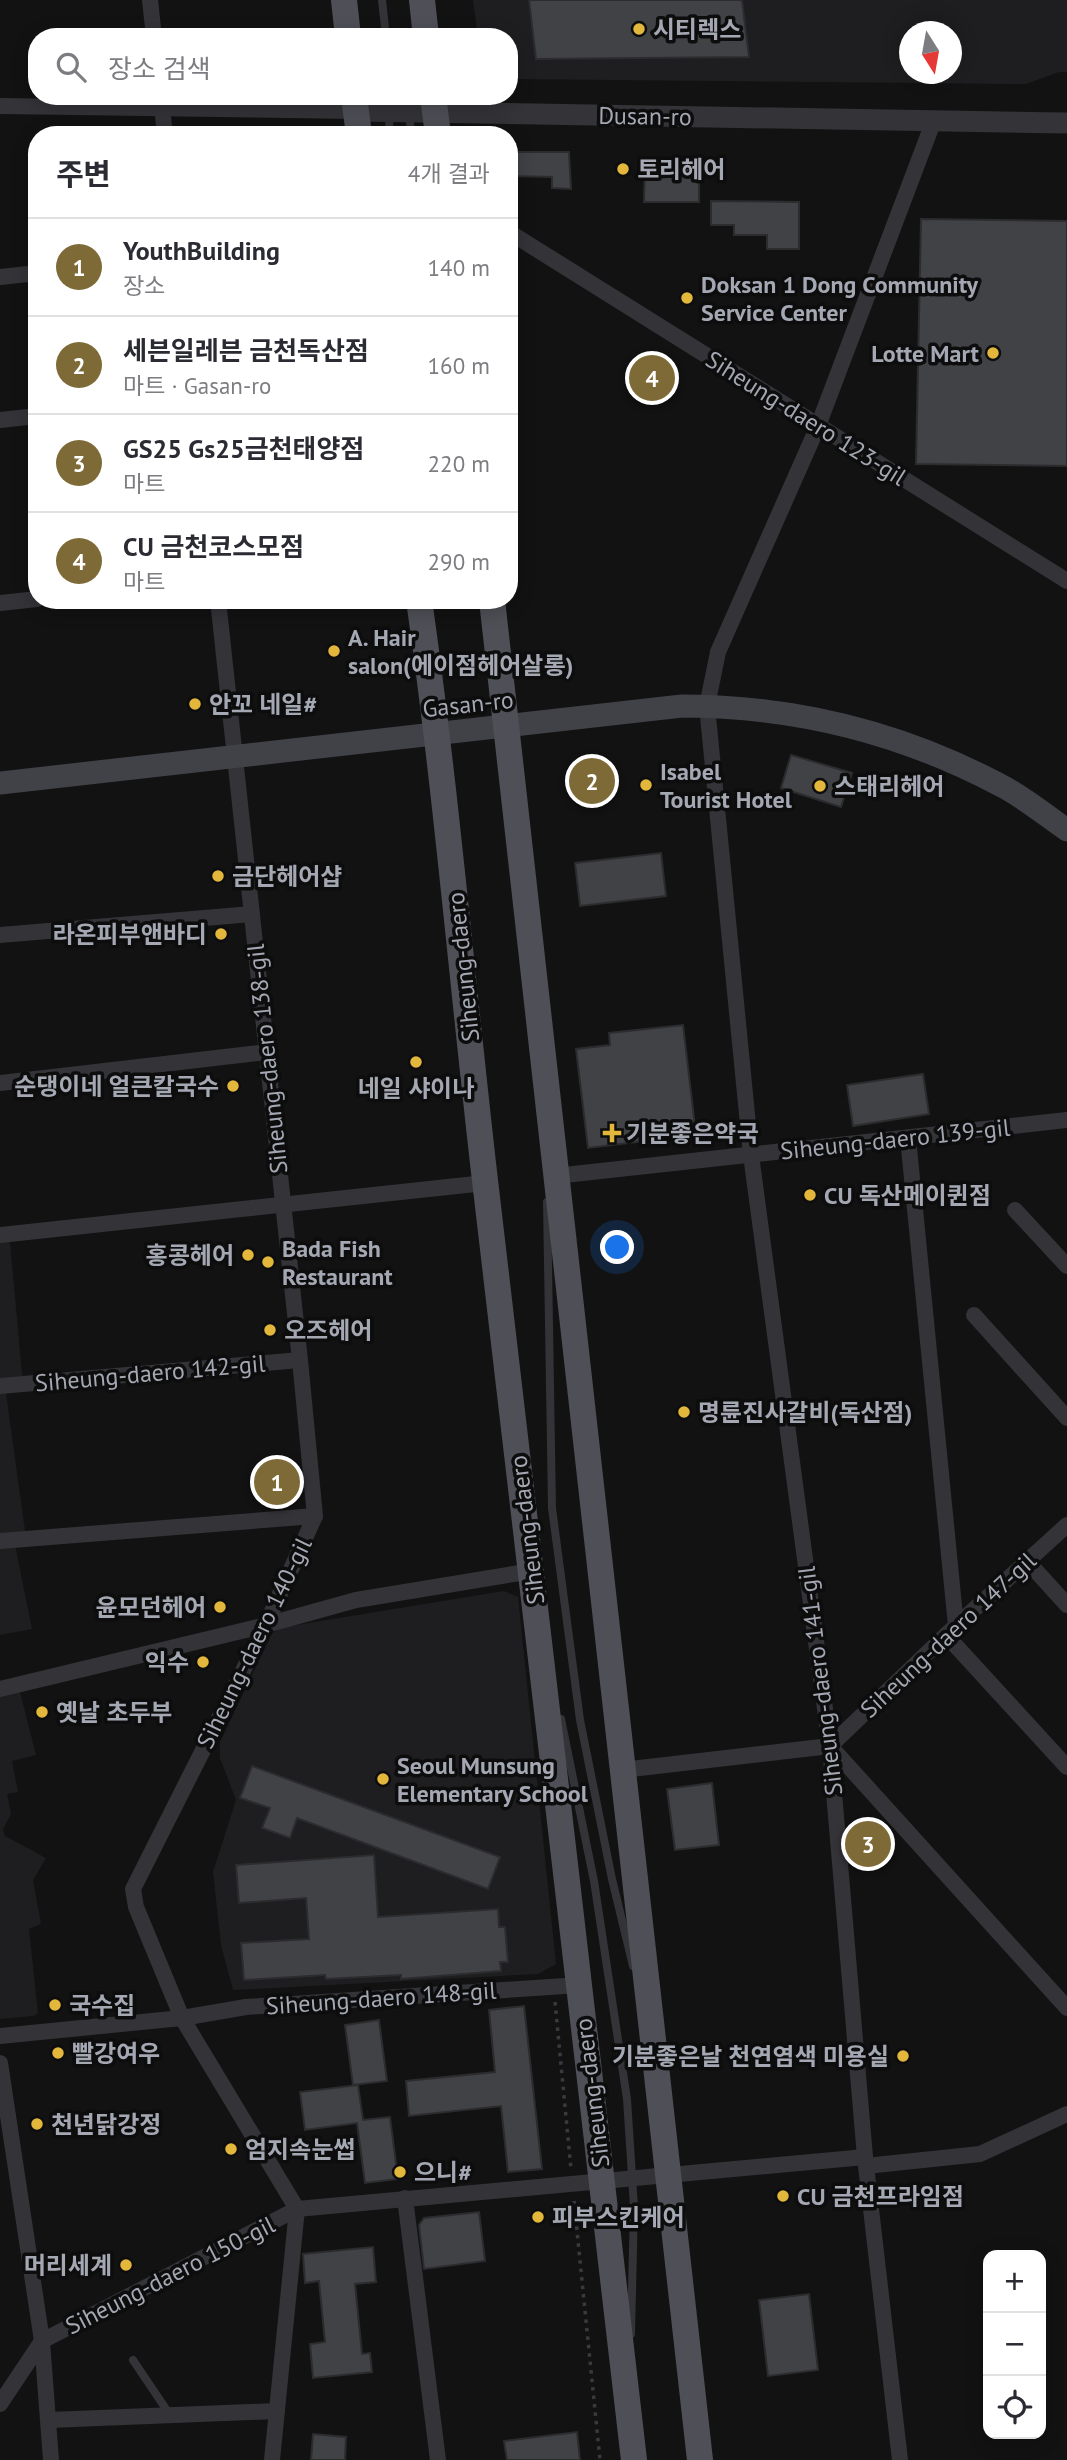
<!DOCTYPE html>
<html lang="ko">
<head>
<meta charset="utf-8">
<style>
  :root { --surface:#fff; --page:#f2f2f3; --text:#2b2b33; --muted:#7c7c81; --line:#e1e1e2; --accent:#7d6a37 }
  body { margin:0; font-family:"PT Sans","Noto Sans KR",sans-serif; background:var(--page); color:var(--text) }
  .controls { position:absolute; right:21px; bottom:21px; display:grid; overflow:hidden; border-radius:14px; box-shadow:0 4px 18px #0003 }
  .controls button { width:63px; height:63px; display:grid; place-items:center; padding:0; border:0; border-bottom:2px solid var(--line); background:var(--surface); color:var(--text); font:35px sans-serif }
  .compass { position:absolute; left:899px; top:21px; width:63px; height:63px; border-radius:50%; background:var(--surface); box-shadow:0 4px 18px #0003; rotate:169deg }
  .you { position:absolute; left:618px; top:1248px; width:24px; height:24px; margin:-18px; border:5px solid #fff; border-radius:50%; background:#1a73e8; box-shadow:0 0 0 10px #1a73e833 }
  .badge { display:grid; place-items:center; width:46px; height:46px; border-radius:50%; background:var(--accent); color:#fff; font-size:23px; font-weight:700 }
  .pin { position:absolute; translate:-50% -50%; border:4px solid #fff; box-shadow:0 2px 7px #0006 }
  .list { margin:0; padding:0; list-style:none }
  h2 { display:flex; justify-content:space-between; align-items:center; height:91px; margin:0; padding:0 28px; font-size:30px }
  h2 small { font-size:23px; font-weight:400; color:var(--muted) }
  .list li { display:grid; grid-template-columns:46px 1fr auto; gap:21px; align-items:center; box-sizing:border-box; height:98px; padding:0 28px; border-top:2px solid var(--line) }
  .list b { display:block; font-size:26px; white-space:nowrap }
  .list p { margin:0; font-size:23px; white-space:nowrap; color:var(--muted) }
  .list em { font-size:23px; font-style:normal; color:var(--muted) }
  .icon { flex:none; width:38px; height:38px; fill:none; stroke:currentColor; stroke-width:2; stroke-linecap:round; stroke-linejoin:round }
  .map { position:relative; flex:none; width:1067px; height:2460px; overflow:hidden }
  .search { position:absolute; background:var(--surface); box-shadow:0 4px 18px #0003; left:28px; top:28px; width:490px; height:77px; display:flex; align-items:center; gap:18px; box-sizing:border-box; padding:0 24px; border-radius:28px; color:var(--muted); font-size:26px }
  .panel { position:absolute; background:var(--surface); box-shadow:0 4px 18px #0003; left:28px; top:126px; width:490px; height:483px; border-radius:28px }
  .map>svg:first-child { display:block }
  .built { fill:#1e1e20; fill-rule:evenodd }
  .building { fill:#414246; stroke:#2c2c2f; stroke-width:2 }
  .lines { fill:none; stroke-linecap:round; stroke-linejoin:round }
  .path { stroke:#393a3f; stroke-width:3.5; stroke-dasharray:3.5 5; stroke-linecap:butt }
  .service { stroke:#333338; stroke-width:8 }
  .minor { stroke:#333338; stroke-width:16 }
  .tertiary { stroke:#333338; stroke-width:21 }
  .secondary { stroke:#414248; stroke-width:23 }
  .primary { stroke:#4f5057; stroke-width:26 }
  .poi-dot { fill:#e2b73b; stroke:#0d0d0e; stroke-width:2.5 }
  .labels { text-anchor:middle; dominant-baseline:central; stroke-width:7; stroke-linejoin:round; paint-order:stroke }
  .poi-label { font-size:24px; font-weight:bold; fill:#a4a8b3; stroke:#0d0d0e; text-anchor:start }
  .street-label { font-size:24px; fill:#a4a8b3; stroke:#0d0d0e }
</style>
</head>
<body>
<div class="map">
<svg width="1067" height="2460" viewBox="0 0 1067 2460">
  <rect width="100%" height="100%" fill="#121213"/>
  <g class="built">
    <path d="M473,0H1067V72H1059L1026,84L509,79V37H478ZM909,32H951V74H909Z"/>
    <path d="M0,1239H4L10,1243L23,1384L5,1386L26,1538L14,1540L32,1629L0,1635Z"/>
    <path d="M504,1591L518,1597L556,1964L538,1974L233,1990L221,1945L213,1872L236,1800L220,1758V1742L272,1633L284,1627Z"/>
    <path d="M18,1684L36,1755L12,1761L18,1792L7,1794L11,1814L3,1829L5,1836L46,1858L33,1880L41,1924L29,1929L38,2013L33,2016L0,2019V1689Z"/>
  </g>
  <g class="building">
    <path d="M529,0H742L749,57L536,59Z"/>
    <path d="M509,152H569L571,189L552,188V177L509,176Z"/>
    <path d="M645,161H699V202H644Z"/>
    <path d="M711,201L799,202V249H767V235H734V225H711Z"/>
    <path d="M921,219L1067,221V466L916,464Z"/>
    <path d="M791,755L852,773L841,807L781,788Z"/>
    <path d="M661,853L666,896L580,906L575,863Z"/>
    <path d="M683,1025L696,1135L588,1148L576,1049L610,1045L609,1033Z"/>
    <path d="M923,1074L929,1114L853,1126L847,1085Z"/>
    <path d="M295,1473L296,1487L288,1499L262,1503L259,1477Z"/>
    <path d="M252,1766L500,1857L488,1889L297,1818L290,1838L262,1828L270,1808L240,1798Z"/>
    <path d="M712,1783L719,1845L675,1850L667,1789Z"/>
    <path d="M374,1855L378,1917L498,1909L499,1927H505L508,1962H500L501,1971L401,1979V1975L326,1979L325,1975L244,1980L241,1943L309,1939L306,1898L239,1903L236,1865Z"/>
    <path d="M524,2006L542,2169L508,2172L501,2106L409,2116L406,2081L495,2072L489,2010Z"/>
    <path d="M379,2020L387,2081L353,2085L345,2025Z"/>
    <path d="M358,2085L363,2120L390,2117L398,2179L365,2183L357,2123L305,2130L300,2092Z"/>
    <path d="M479,2212L485,2261L424,2269L419,2225L424,2218Z"/>
    <path d="M373,2247L376,2282L355,2284L362,2354L370,2353L372,2372L313,2378L310,2344L325,2342L319,2281L305,2283L303,2254Z"/>
    <path d="M809,2294L818,2370L768,2376L759,2300Z"/>
    <path d="M577,2432L580,2460H507L504,2441Z"/>
    <path d="M313,2434L346,2437L345,2460H311Z"/>
  </g>
  <g class="lines">
    <g class="path">
      <path d="M555,2002L571,2169"/>
      <path d="M574,2201L600,2460"/>
    </g>
    <g class="service">
      <path d="M382,0L386,37"/>
      <path d="M408,96L411,135"/>
      <path d="M389,135L390,96"/>
      <path d="M547,1202L552,1508L580,1720L612,1879L633,1966"/>
      <path d="M561,1719L594,1881L627,2099L634,2207L631,2334"/>
      <path d="M133,2360L170,2415"/>
    </g>
    <g class="minor">
      <path d="M150,0L154,37"/>
      <path d="M161,96L165,135"/>
      <path d="M0,106L356,111"/>
      <path d="M509,232L1067,581"/>
      <path d="M0,277L37,273"/>
      <path d="M0,420L37,416"/>
      <path d="M218,600L300,1360L315,1516L266,1625L133,1889L136,1907L182,2018L297,2209L272,2460"/>
      <path d="M0,603L37,599"/>
      <path d="M0,935L252,914"/>
      <path d="M0,1083L267,1052"/>
      <path d="M908,1138L956,1626"/>
      <path d="M555,1176L1067,1120"/>
      <path d="M1015,1210L1067,1266"/>
      <path d="M0,1235L485,1183"/>
      <path d="M974,1315L1067,1418"/>
      <path d="M0,1386L300,1360"/>
      <path d="M0,1541L315,1516"/>
      <path d="M1027,1561L1067,1605"/>
      <path d="M946,1635L1067,1767"/>
      <path d="M0,1689L266,1625L356,1600L532,1571"/>
      <path d="M830,1746L1067,2008"/>
      <path d="M622,1770L830,1746L946,1635L1067,1525"/>
      <path d="M0,2036L182,2018L246,2007L580,1985"/>
      <path d="M0,2063L42,2341L51,2460"/>
      <path d="M866,2166L980,2154L1067,2114"/>
      <path d="M405,2198L438,2460"/>
      <path d="M0,2404L42,2341L297,2209L865,2157"/>
      <path d="M49,2420L277,2411"/>
      <path d="M900,2460L865,2157L830,1746L751,1155L707,706L718,652L818,426L934,120"/>
    </g>
    <path class="tertiary" d="M356,111L1067,123"/>
    <path class="secondary" d="M0,783L682,706C796,706 900,732 1000,785C1024,797 1045,815 1067,830"/>
    <g class="primary">
      <path d="M344,0L348,37"/>
      <path d="M422,0L426,37"/>
      <path d="M354,96L359,135"/>
      <path d="M433,96L438,135"/>
      <path d="M419,600C447,796 463,993 486,1189C536,1613 585,2036 634,2460"/>
      <path d="M492,600L700,2460"/>
    </g>
  </g>
  <g class="poi-dot">
    <circle cx="639" cy="29" r="7"/>
    <circle cx="623" cy="169" r="7"/>
    <circle cx="687" cy="298" r="7"/>
    <circle cx="993" cy="353" r="7"/>
    <circle cx="334" cy="651" r="7"/>
    <circle cx="195" cy="704" r="7"/>
    <circle cx="646" cy="785" r="7"/>
    <circle cx="820" cy="786" r="7"/>
    <circle cx="218" cy="876" r="7"/>
    <circle cx="221" cy="934" r="7"/>
    <circle cx="416" cy="1062" r="7"/>
    <circle cx="233" cy="1086" r="7"/>
    <path d="M608.5 1122.5h7v7h7v7h-7v7h-7v-7h-7v-7h7z"/>
    <circle cx="810" cy="1195" r="7"/>
    <circle cx="248" cy="1255" r="7"/>
    <circle cx="268" cy="1262" r="7"/>
    <circle cx="270" cy="1330" r="7"/>
    <circle cx="684" cy="1412" r="7"/>
    <circle cx="220" cy="1607" r="7"/>
    <circle cx="203" cy="1662" r="7"/>
    <circle cx="42" cy="1712" r="7"/>
    <circle cx="383" cy="1779" r="7"/>
    <circle cx="55" cy="2005" r="7"/>
    <circle cx="58" cy="2053" r="7"/>
    <circle cx="903" cy="2056" r="7"/>
    <circle cx="37" cy="2124" r="7"/>
    <circle cx="231" cy="2149" r="7"/>
    <circle cx="400" cy="2172" r="7"/>
    <circle cx="783" cy="2196" r="7"/>
    <circle cx="538" cy="2217" r="7"/>
    <circle cx="126" cy="2265" r="7"/>
  </g>
  <g class="labels">
    <g class="poi-label">
      <text x="653" y="29">시티렉스</text>
      <text x="637" y="169">토리헤어</text>
      <text x="701" y="284">Doksan 1 Dong Community<tspan x="701" dy="28">Service Center</tspan></text>
      <text x="979" y="353" text-anchor="end">Lotte Mart</text>
      <text x="348" y="637">A. Hair<tspan x="348" dy="28">salon(에이점헤어살롱)</tspan></text>
      <text x="209" y="704">안꼬 네일#</text>
      <text x="660" y="771">Isabel<tspan x="660" dy="28">Tourist Hotel</tspan></text>
      <text x="834" y="786">스태리헤어</text>
      <text x="232" y="876">금단헤어샵</text>
      <text x="207" y="934" text-anchor="end">라온피부앤바디</text>
      <text x="219" y="1086" text-anchor="end">순댕이네 얼큰칼국수</text>
      <text x="416" y="1088" text-anchor="middle">네일 샤이나</text>
      <text x="626" y="1133">기분좋은약국</text>
      <text x="824" y="1195">CU 독산메이퀸점</text>
      <text x="282" y="1248">Bada Fish<tspan x="282" dy="28">Restaurant</tspan></text>
      <text x="234" y="1255" text-anchor="end">홍콩헤어</text>
      <text x="284" y="1330">오즈헤어</text>
      <text x="698" y="1412">명륜진사갈비(독산점)</text>
      <text x="206" y="1607" text-anchor="end">윤모던헤어</text>
      <text x="189" y="1662" text-anchor="end">익수</text>
      <text x="56" y="1712">옛날 초두부</text>
      <text x="397" y="1765">Seoul Munsung<tspan x="397" dy="28">Elementary School</tspan></text>
      <text x="69" y="2005">국수집</text>
      <text x="72" y="2053">빨강여우</text>
      <text x="889" y="2056" text-anchor="end">기분좋은날 천연염색 미용실</text>
      <text x="51" y="2124">천년닭강정</text>
      <text x="245" y="2149">엄지속눈썹</text>
      <text x="414" y="2172">으니#</text>
      <text x="797" y="2196">CU 금천프라임점</text>
      <text x="552" y="2217">피부스킨케어</text>
      <text x="112" y="2265" text-anchor="end">머리세계</text>
    </g>
    <g class="street-label">
      <text transform="translate(645 116) rotate(1)">Dusan-ro</text>
      <text transform="translate(806 418) rotate(32)">Siheung-daero 123-gil</text>
      <text transform="translate(468 704) rotate(-6)">Gasan-ro</text>
      <text transform="translate(463 967) rotate(-96)">Siheung-daero</text>
      <text transform="translate(267 1059) rotate(-96)">Siheung-daero 138-gil</text>
      <text transform="translate(895 1139) rotate(-6)">Siheung-daero 139-gil</text>
      <text transform="translate(150 1373) rotate(-5)">Siheung-daero 142-gil</text>
      <text transform="translate(527 1530) rotate(-97)">Siheung-daero</text>
      <text transform="translate(948 1635) rotate(-43)">Siheung-daero 147-gil</text>
      <text transform="translate(254 1643) rotate(-64)">Siheung-daero 140-gil</text>
      <text transform="translate(820 1681) rotate(-97)">Siheung-daero 141-gil</text>
      <text transform="translate(381 1998) rotate(-4)">Siheung-daero 148-gil</text>
      <text transform="translate(592 2093) rotate(-97)">Siheung-daero</text>
      <text transform="translate(170 2275) rotate(-27)">Siheung-daero 150-gil</text>
    </g>
  </g>
</svg>
<div class="controls">
<button>+</button>
<button>−</button>
<button><svg class="icon" aria-label="locate" viewBox="0 0 24 24"><circle cx="12" cy="12" r="6"/><path d="M12 2v4M12 18v4M2 12h4M18 12h4"/></svg></button>
</div>
<svg class="compass" viewBox="-18 -18 36 36"><path d="M0-13l5 13h-10z" fill="#e53935"/><path d="M0 13l5-13h-10z" fill="#7c7c81"/></svg>
<div class="you"></div>
<div class="pin badge" style="left:277px;top:1482px">1</div>
<div class="pin badge" style="left:592px;top:781px">2</div>
<div class="pin badge" style="left:868px;top:1844px">3</div>
<div class="pin badge" style="left:652px;top:378px">4</div>
<div class="search"><svg class="icon" aria-label="search" viewBox="0 0 24 24"><circle cx="10" cy="10" r="6"/><path d="M15 15l6 6"/></svg>장소 검색</div>
<section class="panel">
<h2>주변<small>4개 결과</small></h2>
<ul class="list">
<li><span class="badge">1</span><div><b>YouthBuilding</b><p>장소</p></div><em>140 m</em></li>
<li><span class="badge">2</span><div><b>세븐일레븐 금천독산점</b><p>마트 · Gasan-ro</p></div><em>160 m</em></li>
<li><span class="badge">3</span><div><b>GS25 Gs25금천태양점</b><p>마트</p></div><em>220 m</em></li>
<li><span class="badge">4</span><div><b>CU 금천코스모점</b><p>마트</p></div><em>290 m</em></li>
</ul>
</section>
</div>
</body>
</html>
